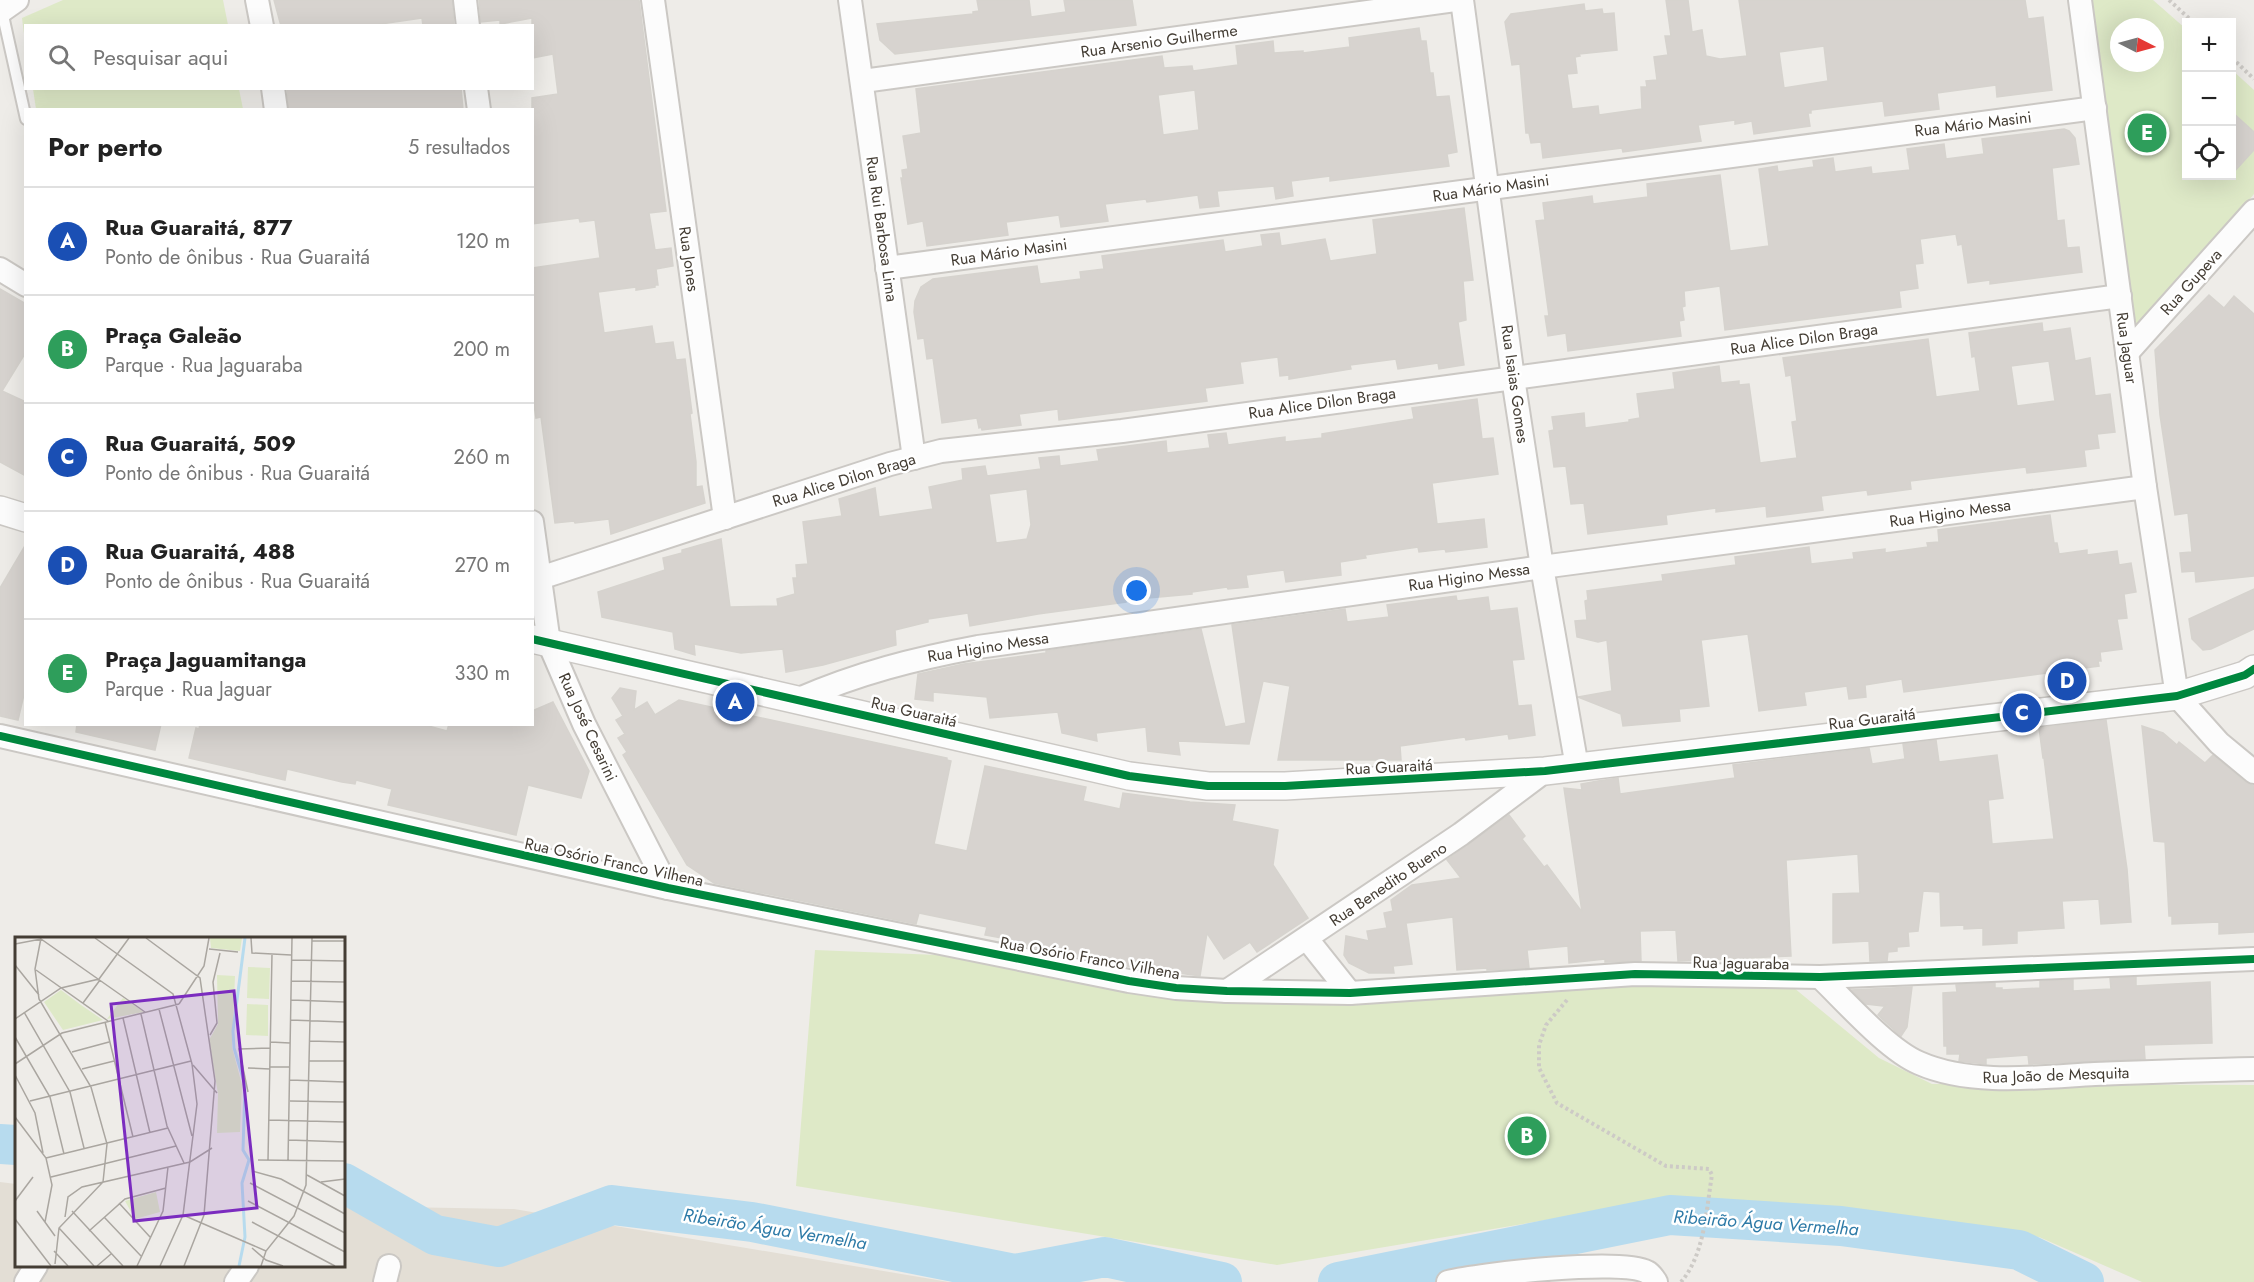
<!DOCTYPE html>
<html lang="pt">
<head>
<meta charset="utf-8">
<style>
  :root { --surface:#fff; --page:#f2f2f2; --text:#222; --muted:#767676; --line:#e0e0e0; --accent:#d93025 }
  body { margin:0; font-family:Jost,sans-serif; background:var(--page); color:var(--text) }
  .controls { position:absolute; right:18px; top:18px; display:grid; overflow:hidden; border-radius:0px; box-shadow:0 6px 24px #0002 }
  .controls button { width:54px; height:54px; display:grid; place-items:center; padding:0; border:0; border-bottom:2px solid var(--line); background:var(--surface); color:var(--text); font:30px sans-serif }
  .compass { position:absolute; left:2110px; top:18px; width:54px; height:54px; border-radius:50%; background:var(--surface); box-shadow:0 6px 24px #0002; rotate:96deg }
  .you { position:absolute; left:1137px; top:591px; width:21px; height:21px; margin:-15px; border:4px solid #fff; border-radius:50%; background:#1a73e8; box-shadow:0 0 0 9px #1a73e833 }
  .badge { display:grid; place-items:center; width:39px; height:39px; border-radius:50%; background:var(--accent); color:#fff; font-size:20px; font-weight:700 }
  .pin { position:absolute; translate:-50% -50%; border:3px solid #fff; box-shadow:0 2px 6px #0006 }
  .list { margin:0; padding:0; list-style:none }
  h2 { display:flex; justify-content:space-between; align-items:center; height:78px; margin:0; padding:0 24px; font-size:26px }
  h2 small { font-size:20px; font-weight:400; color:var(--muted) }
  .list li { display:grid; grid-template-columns:39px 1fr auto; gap:18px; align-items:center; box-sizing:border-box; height:108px; padding:0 24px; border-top:2px solid var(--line) }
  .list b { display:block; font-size:22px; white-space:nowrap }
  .list p { margin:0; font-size:20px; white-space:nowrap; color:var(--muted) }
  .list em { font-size:20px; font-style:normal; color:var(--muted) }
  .icon { flex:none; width:33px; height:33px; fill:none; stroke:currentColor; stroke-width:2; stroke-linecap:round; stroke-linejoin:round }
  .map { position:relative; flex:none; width:2254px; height:1282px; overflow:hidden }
  .search { position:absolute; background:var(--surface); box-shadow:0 6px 24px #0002; left:24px; top:24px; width:510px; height:66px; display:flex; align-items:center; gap:15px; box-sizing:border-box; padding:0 21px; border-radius:0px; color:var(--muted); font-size:22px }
  .panel { position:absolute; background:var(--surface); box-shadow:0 6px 24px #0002; left:24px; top:108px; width:510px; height:618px; border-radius:0px }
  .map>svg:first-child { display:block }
  .residential { fill:#e3ded5 }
  .green { fill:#dee9c7; fill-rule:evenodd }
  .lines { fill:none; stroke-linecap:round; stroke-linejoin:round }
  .river { stroke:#b7dbee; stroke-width:40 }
  .building { fill:#d7d3cf; stroke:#d6d3ce; stroke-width:1.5; fill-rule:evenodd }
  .service-casing { stroke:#cbc8c4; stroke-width:14 }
  .minor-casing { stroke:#cbc8c4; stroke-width:26 }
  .tertiary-casing { stroke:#cbc8c4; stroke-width:30 }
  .path { stroke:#cdcac6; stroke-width:4; stroke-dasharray:3 3; stroke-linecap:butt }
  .service { stroke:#fcfcfc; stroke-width:10 }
  .minor { stroke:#fcfcfc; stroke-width:22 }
  .tertiary { stroke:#fcfcfc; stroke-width:27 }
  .cycleway-casing { stroke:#fff; stroke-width:11 }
  .cycleway { stroke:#00873e; stroke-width:8 }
  .labels { text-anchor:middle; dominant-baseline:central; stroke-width:5; stroke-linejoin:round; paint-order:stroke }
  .street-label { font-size:16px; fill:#443d34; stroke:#fff }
  .water-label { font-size:18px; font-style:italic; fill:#2d7aa7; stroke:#fff }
  .inset-river { fill:none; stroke:#b7dbee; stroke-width:3 }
  .inset-road { fill:none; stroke:#aaa6a0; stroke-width:1.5 }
  .view { fill:#7b2cbf; fill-opacity:0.15; stroke:#7b2cbf; stroke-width:3 }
  .inset-edge { fill:none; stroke:#443d34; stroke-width:3 }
</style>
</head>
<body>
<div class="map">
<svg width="2254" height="1282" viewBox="0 0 2254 1282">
  <rect width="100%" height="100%" fill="#eeece8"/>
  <path class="residential" d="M0,1182L16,1184V1266H344V1206L514,1209L949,1282H0Z"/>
  <g class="green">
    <path d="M63,0H223L228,25L26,26L25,42L22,18Z"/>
    <path d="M2090,0H2153L2186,29V176H2232V70L2254,90V194L2135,333ZM2119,27H2155V63H2119Z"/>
    <path d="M33,89H239L243,109H36Z"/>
    <path d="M815,950L962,956L1213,1001L1776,973L1879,1058L1932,1084L2254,1085V1282H2142L2039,1237L1895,1219L1679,1198L1277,1265L796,1186Z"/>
  </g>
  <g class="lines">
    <g class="river">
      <path d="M0,1144L16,1145"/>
      <path d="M344,1183L435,1235L499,1247L612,1205L752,1222L1015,1274L1105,1257L1222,1282"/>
      <path d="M1338,1282L1670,1215L1841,1226L2019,1250L2084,1282"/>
    </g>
  </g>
  <g class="building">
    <path d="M274,0H452L454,26H423L422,18L367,26H281Z"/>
    <path d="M479,0H639L666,211L649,213L655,250L671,248L673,266L656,269L658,285H655V287L636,290V287L598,292L604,333L652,326L655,344L673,342L676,360L685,359L692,413L690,414L696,462V487L702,486L705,503L611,534L609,519L575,523L574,521L555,523L541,417L536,418L532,390V286H535L533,268L600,258L595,220L580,222L579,218L532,224V98L558,94L553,54L532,58V18L500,24V20L481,22Z"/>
    <path d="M977,0H1029L1031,17L1066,12L1064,0H1132L1136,25L895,54L880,40L877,24L973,14V12L979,11Z"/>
    <path d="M1666,0H1688L1692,32L1702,30L1706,56L1720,59L1747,56L1739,0H2025L2028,19L2043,17L2052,90L1997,97L1996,85L1937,93L1939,109L1885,116L1883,101L1811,110V113H1808L1810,126L1754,134L1752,121L1735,124V120L1698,125L1701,141L1623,152L1622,148L1543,158L1541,142L1531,143L1529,133H1526L1520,64L1512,65L1505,22L1511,14L1584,4L1585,11L1602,9L1603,14L1614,13L1617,50L1579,54L1580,56L1575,57L1577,73L1567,74L1572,109L1598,106L1599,115L1642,109L1641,87H1647L1646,81L1657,80L1654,57L1668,55L1665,36H1671ZM1824,46L1828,81L1784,88L1779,52Z"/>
    <path d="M1419,28L1421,41H1426L1430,73H1433L1436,97L1449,96L1457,152L1447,154L1449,166L1330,181V176L1291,181L1293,196L1276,199L1274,186L1217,191L1219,206L1200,208L1198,195L1147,202L1146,199L1105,204L1108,221L1061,227L1059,215L1006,222L1008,235L927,246L923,221L908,224L901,178H903L902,170L908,169L903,136L921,133L916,89L1162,56L1164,68L1192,66L1193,71L1238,65L1236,46L1273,41L1274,53L1303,51V53L1350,47L1349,38ZM1195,90L1199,130L1163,135L1158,95Z"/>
    <path d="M287,88H461L463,110H289Z"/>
    <path d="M2232,112L2254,132V150L2232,174Z"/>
    <path d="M2064,129L2069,131L2075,138L2079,164L2052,168L2057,221L2064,220L2067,248L2079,247L2082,272L1990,284V280L1968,283L1962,244L1958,245L1956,234L1920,239L1923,263L1915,264L1918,288L1899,291L1901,307L1725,330L1720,286L1684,291L1685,306L1682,307L1684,320L1679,321L1681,336L1568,351L1566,333L1548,336L1545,316H1549L1536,221L1545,220L1543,203L1592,196L1593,204L1648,197L1647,184L1720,175L1730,251L1769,246L1759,169L1777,166L1778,172L1814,167L1813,161L1833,158L1835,172L1871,167L1872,174L1910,170L1907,149L1944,144L1946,159L1984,154L1982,139Z"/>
    <path d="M1464,208L1473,280L1463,281L1466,320L1458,322L1464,365L1439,369L1438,363L1398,369L1396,359L1350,365L1351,369L1289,379V375L1280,376L1278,357L1240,362L1243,383L1205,388L1207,401L1059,420L1058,409L1019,414L1021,425L982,430L981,427L979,428L977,418L942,423L933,358L927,359L924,338L918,339L914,312L915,301L921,287L933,279L1037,266L1040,284L1081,279L1080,272L1104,269L1102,256L1223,240L1225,252L1263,246L1261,235L1279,233L1281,246L1325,239L1330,261L1377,254L1373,220Z"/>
    <path d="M0,289L26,304V352L2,391L26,402V476L0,462Z"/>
    <path d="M2209,295L2224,308L2234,296L2254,314V576L2196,582L2195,571L2182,572L2180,553L2192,552L2188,513L2175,515L2160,415L2155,350Z"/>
    <path d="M2042,323L2043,332L2070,328L2075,361L2090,358L2095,396L2110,394L2115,432L2097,434L2099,448L2084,450L2086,466L2027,473L2026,467L1910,481L1911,489L1868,495L1867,490L1821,496L1823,510L1767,517L1766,506L1716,512V508L1666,515L1667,524L1588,534L1584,503L1571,504L1566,466L1554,467L1549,431L1554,430L1552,417L1584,413L1585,428L1629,422V420L1640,418L1637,394L1675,389L1673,373L1719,366L1721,383L1739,381V385L1749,384L1760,463L1797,458L1792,422L1797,421L1791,375L1786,376L1783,358L1928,339L1936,397L1980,391L1975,356L1972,357L1969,333ZM2049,361L2055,401L2017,406L2011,366Z"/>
    <path d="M1477,399L1482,439L1493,438L1498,474L1432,483L1437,524L1484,519L1487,547L1446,552L1445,549L1419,552L1418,547L1365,555L1366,558L1340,562L1341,575L1286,582L1284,570L1246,575L1248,587L1228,589L1227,587L1192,592V594L1126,600V602L1038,614L970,626L968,613L928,619V622L895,630L896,645L823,665L786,672L783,649L741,653L694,644L695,655L675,649L673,632L602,617L598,592L665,570L663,558L682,553V550L721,539L730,607L778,606L777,599L795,594L793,578H797L796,565L808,564L803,522L842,516L839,499L875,488L879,517L933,509L929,487L963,480L962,469L985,466L987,476L1041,469L1039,458L1059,456L1060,466L1099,461L1097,450L1166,441L1167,453L1210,448L1208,435L1226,433L1228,445L1285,437V442L1322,438V434L1414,419L1412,408ZM1027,489L1031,525L1027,539L996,543L989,494Z"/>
    <path d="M2050,515L2054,543H2057L2059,554L2087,550V555L2117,551L2119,565L2131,563L2136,592L2124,594L2127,618L2117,619L2122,649L2100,652L2101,661H2098L2099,666L1904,692L1902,679L1865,685L1866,697L1849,699L1847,686L1804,692L1806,705L1759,711L1748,634L1701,640L1709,706L1679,709L1680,721L1623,726L1621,714L1578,697L1612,691L1607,640L1598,642L1577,637L1575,621L1587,620L1585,601L1588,600L1587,591L1663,581L1662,575L1736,565L1735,557L1809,547L1811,564L1854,559L1853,553L1885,549V553L1928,547L1927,543L1939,542L1938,530Z"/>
    <path d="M26,544V686L18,720L0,716V588Z"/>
    <path d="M2254,589V629L2211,649L2203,650L2192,639L2189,619Z"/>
    <path d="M1456,596L1457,601L1488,597L1490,611L1517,608L1524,659L1512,660L1518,706L1531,705L1535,735L1509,739L1508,734L1466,740L1465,737L1400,746L1401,760H1278L1290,686L1263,681L1249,744L1178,741L1180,755L1148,751L1146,727L1096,733L1097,741L1062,733L1058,712L990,718L987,697L933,692V701L915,699L918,674L964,664L1046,653V651L1201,629L1225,727L1246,723L1232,625L1345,609L1347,622L1389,617L1387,605Z"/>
    <path d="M620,688L636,691L634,710L647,702L655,715L679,700L947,758V760L951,761L934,844L967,851L985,766L1086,787L1083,801L1120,809L1123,793L1190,802L1235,805L1232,821L1278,830L1273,865L1308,918L1257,952L1250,942L1224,959L1207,933L1200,976L1120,965L1001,941L1002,938L985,935L987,927L919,913L916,924L714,883L687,865L623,755L627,752L618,738L625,734L616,720L623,716L612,698Z"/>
    <path d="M553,702L589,771L581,798L528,785L516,835L388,805L392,789L356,780L355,784L342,782L287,769L285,780L189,758L196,728L199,729L200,724H421L447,731L449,724H532V711Z"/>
    <path d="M2106,720L2127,869L2131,922L2101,924L2099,899L2062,901L2064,928L2017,931V943L1983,945V928L1964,929V925L1941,926L1940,892L1923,891L1918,931L1908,932L1909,946L1897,947V951L1888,952L1887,961H1870L1869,941L1833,943V894L1860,893L1858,854L1786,860L1791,956L1678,961L1676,930L1640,931L1641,961L1605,962V959L1569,963L1568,946L1527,950L1529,968L1487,970V968L1457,970L1453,917L1406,923L1412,964L1393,966L1394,973H1369L1349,963L1344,955L1346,936L1369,941L1367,931L1387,928L1384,913L1393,911L1391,900L1412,885L1461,878L1447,860L1509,815L1525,836L1522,839L1544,867L1547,865L1582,912L1564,788L1582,790L1581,784L1598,781L1618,778L1620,794L1735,778L1733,765L1869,748L1872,764L1905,759L1903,744L1936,740L1939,762L1997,755L2003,798L1988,800L1992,844L2054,839L2044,758H2043L2039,728Z"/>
    <path d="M77,724H161L155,750L76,732Z"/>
    <path d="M2142,726L2163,733L2177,745L2179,742L2205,763L2213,755L2245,782L2254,786V932L2219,934V922L2172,924V916H2169L2165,842L2154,841Z"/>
    <path d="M2136,977V986L2210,982L2212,1043L2144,1045L2145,1059L2029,1064L2028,1055L1986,1058V1064L1959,1061L1960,1054H1947V1046H1944L1943,993L1957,992L1956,985L1995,983V988H2002V990L2040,988V981L2073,980V991L2111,989L2110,978Z"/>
    <path d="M1912,987L1907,1027L1901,1036L1878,1015L1886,1005L1883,1006L1866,1004L1852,990Z"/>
  </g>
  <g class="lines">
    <defs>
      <path id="service" d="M2,11L26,119"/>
      <g id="minor">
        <path d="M257,0L262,26"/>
        <path d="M465,0L468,26"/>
        <path d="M653,0L725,518"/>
        <path d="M850,0L914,458"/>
        <path d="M1462,0L1513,378L1542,567L1577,767"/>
        <path d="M2080,0L2145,487L2177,696L2219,743L2254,772"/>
        <path d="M0,12L17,0"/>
        <path d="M863,81L1455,0"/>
        <path d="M273,88L276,110"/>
        <path d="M476,88L479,110"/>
        <path d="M887,268L2095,108"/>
        <path d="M0,269L26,285"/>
        <path d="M2127,353L2254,211"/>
        <path d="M532,522L549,643L584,724L668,888"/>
        <path d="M540,578L890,464L941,451L1122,431L2120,296"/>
        <path d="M799,699C859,673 914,659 978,647L1542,567L2145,487"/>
        <path d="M0,736L668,888L1129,981L1176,988L1227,991L1350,993L1635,974L1820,977L2254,959"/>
        <path d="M1307,939L1350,993"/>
        <path d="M1820,977C1846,1002 1888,1050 1919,1063C1971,1086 2040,1077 2095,1074C2148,1072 2201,1070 2254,1069"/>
        <path d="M1227,991L1461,834L1545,771"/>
        <path d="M26,1282L36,1266"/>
        <path d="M236,1282L247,1266"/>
        <path d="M385,1282L389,1266"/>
        <path d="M1448,1282C1480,1274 1622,1258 1647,1272C1651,1274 1654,1279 1656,1282"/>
      </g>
      <g id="tertiary">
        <path d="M0,510L26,518"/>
        <path d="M532,639L1129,776L1208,786H1285L1545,771L2177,696L2245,675L2254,669"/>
      </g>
    </defs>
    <use href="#service" class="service-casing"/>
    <use href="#minor" class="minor-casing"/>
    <use href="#tertiary" class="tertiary-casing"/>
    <g class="path">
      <path d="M2169,0L2193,22"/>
      <path d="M2232,58L2254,79"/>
      <path d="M1567,1000L1546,1025L1539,1045V1068L1557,1103L1666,1166L1709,1169L1712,1175C1706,1210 1705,1254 1681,1282"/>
    </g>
    <use href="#service" class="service"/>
    <use href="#minor" class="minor"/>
    <use href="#tertiary" class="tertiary"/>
    <defs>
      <g id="cycleway">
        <path d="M532,639L1129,776L1208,786H1285L1545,771L2177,696L2245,675L2254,669"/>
        <path d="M0,736L668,888L1129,981L1176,988L1227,991L1350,993L1635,974L1820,977L2254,959"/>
      </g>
    </defs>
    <use href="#cycleway" class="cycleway-casing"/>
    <use href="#cycleway" class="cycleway"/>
  </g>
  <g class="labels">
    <g class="street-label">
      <text transform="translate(1159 41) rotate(-8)">Rua Arsenio Guilherme</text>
      <text transform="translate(1973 124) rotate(-7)">Rua Mário Masini</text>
      <text transform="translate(1491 188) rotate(-8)">Rua Mário Masini</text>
      <text transform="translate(882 229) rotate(82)">Rua Rui Barbosa Lima</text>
      <text transform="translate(1009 252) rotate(-8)">Rua Mário Masini</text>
      <text transform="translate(689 259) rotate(82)">Rua Jones</text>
      <text transform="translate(2191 282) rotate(-48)">Rua Gupeva</text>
      <text transform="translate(1804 339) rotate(-8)">Rua Alice Dilon Braga</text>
      <text transform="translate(2127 348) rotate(82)">Rua Jaguar</text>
      <text transform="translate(1515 384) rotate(82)">Rua Isaias Gomes</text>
      <text transform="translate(1322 403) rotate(-8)">Rua Alice Dilon Braga</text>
      <text transform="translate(844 480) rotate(-17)">Rua Alice Dilon Braga</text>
      <text transform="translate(1950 513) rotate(-8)">Rua Higino Messa</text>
      <text transform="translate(1469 577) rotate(-8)">Rua Higino Messa</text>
      <text transform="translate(988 647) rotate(-9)">Rua Higino Messa</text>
      <text transform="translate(914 712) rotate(13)">Rua Guaraitá</text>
      <text transform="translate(1872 719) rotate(-7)">Rua Guaraitá</text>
      <text transform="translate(588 727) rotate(65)">Rua José Cesarini</text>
      <text transform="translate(1389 767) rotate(-3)">Rua Guaraitá</text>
      <text transform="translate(614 862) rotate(12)">Rua Osório Franco Vilhena</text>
      <text transform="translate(1388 884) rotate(-34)">Rua Benedito Bueno</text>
      <text transform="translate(1090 958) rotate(10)">Rua Osório Franco Vilhena</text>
      <text transform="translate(1741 963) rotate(1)">Rua Jaguaraba</text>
      <text transform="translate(2056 1075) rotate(-2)">Rua João de Mesquita</text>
    </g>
    <g class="water-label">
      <text transform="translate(1766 1223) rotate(4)">Ribeirão Água Vermelha</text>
      <text transform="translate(775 1229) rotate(9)">Ribeirão Água Vermelha</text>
    </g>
  </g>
  <g transform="translate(15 937)">
    <rect width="330" height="330" fill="#eeece8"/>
    <path d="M195,1H227L225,14L196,11ZM233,30L255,31L254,62L232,61ZM202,38L220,39L217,110L227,148L225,195L202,196L203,157L194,103L203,87ZM46,53L66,68L88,83L48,93L29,65ZM108,61L129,75L92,82ZM232,67L253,68V99L231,98ZM141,255L145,275L120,282L110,264Z" fill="#dee9c7"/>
    <path class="inset-river" d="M224,329L230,300L227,246L234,223L228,213L230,148L219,111L218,94L230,1"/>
    <path class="inset-road" d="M26,1L20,32L24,62L76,150L92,207L88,245L44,291L40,327M80,1L158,57L177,127L182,167L168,278L145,329M131,1L185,41L200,144L189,278L169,329M236,1L237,16L276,18M297,4H330M0,7L26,2L130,75M194,12L223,15M276,23L330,24M0,28L24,58M21,33L93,84M276,44L330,45M276,63L330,65M68,66L85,43M164,67L189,29L194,1M144,72L177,199M9,75L55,155L69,211M126,77L152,189L169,226M108,81L135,196M0,82L46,51L84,42L114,1M275,83L330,85M90,85L118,200M195,98L202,86L198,45L205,16M0,100L35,160L49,217M295,104L330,105M255,105L275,106M57,115L94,105M294,124H330M0,127L47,96L164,67M178,128L202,156M255,130H275M233,131L255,132M67,132L99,124M0,138L20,176L28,216M275,143L330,145M233,155L224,112L255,111M15,164L176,124M275,164L330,165M0,180L31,221L37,248L30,285M254,183L330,185M274,203L330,205M31,221L153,191M243,223L330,224M253,223L257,17M273,224L277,1M237,234L266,242L330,277M292,238L330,259M36,240L161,209M306,245L330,242M235,246L330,296M0,264L18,240M233,264L330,315M104,266L135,300M22,274L40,299M57,274L108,329M168,278L251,314M50,280L53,260L67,250L175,225L197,211M89,280L126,319M0,282L36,329M237,285L320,329M44,291L79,329M74,294L110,262L151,251M237,311L251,323L268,329M39,314L53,329M82,329L96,317M122,329L148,274L153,230M246,329L251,314L279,279L291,248L297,1"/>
    <path class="view" d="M219,54L242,271L119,284L96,67Z"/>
    <rect width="330" height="330" class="inset-edge"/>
  </g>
</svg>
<div class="controls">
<button>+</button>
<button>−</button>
<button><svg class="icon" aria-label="locate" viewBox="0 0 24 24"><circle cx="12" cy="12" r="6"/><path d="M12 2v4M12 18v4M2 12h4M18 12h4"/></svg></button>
</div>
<svg class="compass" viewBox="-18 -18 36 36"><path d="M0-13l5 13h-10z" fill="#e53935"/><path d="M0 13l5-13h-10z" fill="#767676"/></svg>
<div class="you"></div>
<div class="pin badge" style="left:735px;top:702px;background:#1a4fb4">A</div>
<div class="pin badge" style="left:1527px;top:1136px;background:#2e9e5b">B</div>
<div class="pin badge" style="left:2022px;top:713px;background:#1a4fb4">C</div>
<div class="pin badge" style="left:2067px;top:681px;background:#1a4fb4">D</div>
<div class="pin badge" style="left:2147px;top:133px;background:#2e9e5b">E</div>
<div class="search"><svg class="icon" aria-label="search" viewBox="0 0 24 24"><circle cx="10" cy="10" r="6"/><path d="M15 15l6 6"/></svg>Pesquisar aqui</div>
<section class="panel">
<h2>Por perto<small>5 resultados</small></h2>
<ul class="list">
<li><span class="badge" style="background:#1a4fb4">A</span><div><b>Rua Guaraitá, 877</b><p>Ponto de ônibus · Rua Guaraitá</p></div><em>120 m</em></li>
<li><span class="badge" style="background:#2e9e5b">B</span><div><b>Praça Galeão</b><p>Parque · Rua Jaguaraba</p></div><em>200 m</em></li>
<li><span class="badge" style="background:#1a4fb4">C</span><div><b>Rua Guaraitá, 509</b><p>Ponto de ônibus · Rua Guaraitá</p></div><em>260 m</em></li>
<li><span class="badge" style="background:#1a4fb4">D</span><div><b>Rua Guaraitá, 488</b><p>Ponto de ônibus · Rua Guaraitá</p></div><em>270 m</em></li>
<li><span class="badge" style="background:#2e9e5b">E</span><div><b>Praça Jaguamitanga</b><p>Parque · Rua Jaguar</p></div><em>330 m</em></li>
</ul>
</section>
</div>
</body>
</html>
